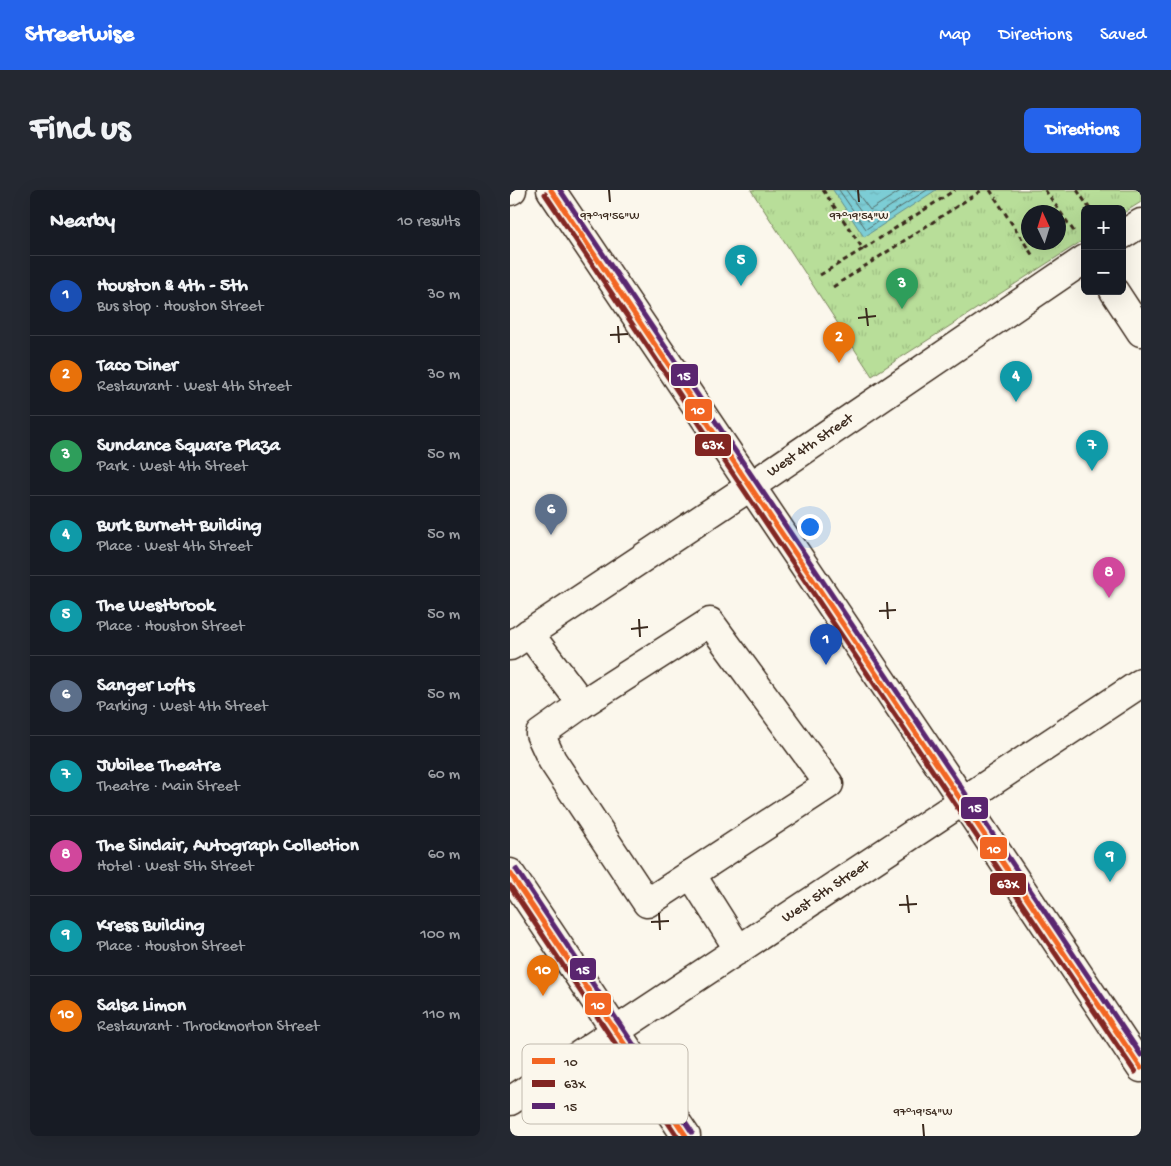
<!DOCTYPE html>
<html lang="en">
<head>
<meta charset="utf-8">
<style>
  :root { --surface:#171b24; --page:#242831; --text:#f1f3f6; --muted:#9ea1a6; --line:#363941; --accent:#2563eb }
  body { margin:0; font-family:"Gochi Hand",sans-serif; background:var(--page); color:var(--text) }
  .controls { position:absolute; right:15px; top:15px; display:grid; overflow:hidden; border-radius:8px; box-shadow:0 5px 20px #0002 }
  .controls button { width:45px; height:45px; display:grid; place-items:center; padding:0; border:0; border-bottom:1px solid var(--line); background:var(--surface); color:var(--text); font:25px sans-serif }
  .compass { position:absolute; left:511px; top:15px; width:45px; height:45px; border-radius:50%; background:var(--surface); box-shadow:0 5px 20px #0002; rotate:356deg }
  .you { position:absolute; left:299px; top:336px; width:18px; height:18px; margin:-12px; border:4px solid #fff; border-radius:50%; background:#1a73e8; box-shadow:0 0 0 8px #1a73e833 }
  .badge { display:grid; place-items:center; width:32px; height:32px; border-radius:50%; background:var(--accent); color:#fff; font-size:16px; font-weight:700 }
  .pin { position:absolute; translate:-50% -41px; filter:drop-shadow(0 1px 2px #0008) }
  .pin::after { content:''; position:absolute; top:26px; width:18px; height:15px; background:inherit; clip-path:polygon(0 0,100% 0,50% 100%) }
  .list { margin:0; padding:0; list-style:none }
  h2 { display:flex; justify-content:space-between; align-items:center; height:65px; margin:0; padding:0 20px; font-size:21px }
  h2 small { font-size:16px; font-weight:400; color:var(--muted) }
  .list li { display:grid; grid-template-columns:32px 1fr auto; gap:15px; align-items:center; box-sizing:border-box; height:80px; padding:0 20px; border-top:1px solid var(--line) }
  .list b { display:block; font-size:19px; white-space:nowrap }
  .list p { margin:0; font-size:16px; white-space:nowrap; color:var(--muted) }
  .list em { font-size:16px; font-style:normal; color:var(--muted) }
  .map { position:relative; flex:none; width:631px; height:946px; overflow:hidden; border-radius:8px }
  header { display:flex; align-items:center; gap:30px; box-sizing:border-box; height:70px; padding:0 25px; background:var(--accent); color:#fff }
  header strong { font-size:24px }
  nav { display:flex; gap:28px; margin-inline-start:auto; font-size:18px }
  .intro { display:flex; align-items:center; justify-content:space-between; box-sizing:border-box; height:120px; padding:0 30px }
  h1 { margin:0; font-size:35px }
  .button { padding:12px 22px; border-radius:8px; background:var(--accent); color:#fff; font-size:18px; font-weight:700 }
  main { display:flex; gap:30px; padding:0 30px }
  aside { flex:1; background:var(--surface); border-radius:8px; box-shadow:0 5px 20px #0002 }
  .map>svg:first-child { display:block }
  .grass { fill:url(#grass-tufts); stroke:#7a845c; fill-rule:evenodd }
  .water { fill:url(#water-ripples); stroke:#628c8c }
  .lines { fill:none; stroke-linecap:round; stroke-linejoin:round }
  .shore { stroke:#556b67; stroke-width:1 }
  .minor-casing { stroke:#3b2a1e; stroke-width:31 }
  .major-casing { stroke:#3b2a1e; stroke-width:31 }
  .path { stroke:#3b2a1e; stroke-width:3; stroke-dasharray:5 4; stroke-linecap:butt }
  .minor { stroke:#fbf7ec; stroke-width:28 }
  .major { stroke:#fbf7ec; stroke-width:28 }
  .bus-1-casing { stroke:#fbf7ec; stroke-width:9 }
  .bus-2-casing { stroke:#fbf7ec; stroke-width:9 }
  .bus-3-casing { stroke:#fbf7ec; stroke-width:9 }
  .bus-1 { stroke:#f26522; stroke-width:5 }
  .bus-2 { stroke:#822522; stroke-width:5 }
  .bus-3 { stroke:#5a256f; stroke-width:5 }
  .ticks { fill:none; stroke:#3b2a1e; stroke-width:2 }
  .labels { text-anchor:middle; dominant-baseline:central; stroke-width:4; stroke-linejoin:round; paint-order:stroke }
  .street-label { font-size:15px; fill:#3b2a1e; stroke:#fbf7ec }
  .key { fill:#fbf7ec; stroke:#c1baae; stroke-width:1 }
  .key-label { font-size:14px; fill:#3b2a1e }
  .ticks-label { font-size:12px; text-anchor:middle; fill:#3b2a1e; stroke:#fbf7ec; stroke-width:4; stroke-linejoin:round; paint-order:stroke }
  .line-badge { stroke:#fbf7ec; stroke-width:2 }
  .badge-label { font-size:14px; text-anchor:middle; font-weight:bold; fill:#fff }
</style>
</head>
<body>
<header>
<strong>Streetwise</strong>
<nav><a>Map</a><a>Directions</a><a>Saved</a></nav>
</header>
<div class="intro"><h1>Find us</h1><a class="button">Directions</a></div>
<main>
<aside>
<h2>Nearby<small>10 results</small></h2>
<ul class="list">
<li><span class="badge" style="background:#1a4fb4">1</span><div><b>Houston &amp; 4th - 5th</b><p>Bus stop · Houston Street</p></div><em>30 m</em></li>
<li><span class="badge" style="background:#e8710a">2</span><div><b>Taco Diner</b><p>Restaurant · West 4th Street</p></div><em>30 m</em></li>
<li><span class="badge" style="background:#2e9e5b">3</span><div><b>Sundance Square Plaza</b><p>Park · West 4th Street</p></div><em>50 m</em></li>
<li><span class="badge" style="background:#0f9aa8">4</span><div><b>Burk Burnett Building</b><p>Place · West 4th Street</p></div><em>50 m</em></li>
<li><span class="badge" style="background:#0f9aa8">5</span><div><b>The Westbrook</b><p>Place · Houston Street</p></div><em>50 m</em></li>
<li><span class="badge" style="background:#5c6f8a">6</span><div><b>Sanger Lofts</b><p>Parking · West 4th Street</p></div><em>50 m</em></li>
<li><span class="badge" style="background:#0f9aa8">7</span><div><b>Jubilee Theatre</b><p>Theatre · Main Street</p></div><em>60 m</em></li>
<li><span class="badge" style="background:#d1479c">8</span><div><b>The Sinclair, Autograph Collection</b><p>Hotel · West 5th Street</p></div><em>60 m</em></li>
<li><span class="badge" style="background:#0f9aa8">9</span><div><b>Kress Building</b><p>Place · Houston Street</p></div><em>100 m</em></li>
<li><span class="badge" style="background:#e8710a">10</span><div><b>Salsa Limon</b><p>Restaurant · Throckmorton Street</p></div><em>110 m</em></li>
</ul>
</aside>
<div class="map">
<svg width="631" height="946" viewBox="0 0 631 946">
  <defs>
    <pattern id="grass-tufts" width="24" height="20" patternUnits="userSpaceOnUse" patternTransform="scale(1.25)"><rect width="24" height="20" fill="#b8de99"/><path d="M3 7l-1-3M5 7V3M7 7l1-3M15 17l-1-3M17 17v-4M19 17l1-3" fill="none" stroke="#9fbf83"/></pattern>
    <pattern id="water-ripples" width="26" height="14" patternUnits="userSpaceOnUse" patternTransform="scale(1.25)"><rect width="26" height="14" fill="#7ccdd5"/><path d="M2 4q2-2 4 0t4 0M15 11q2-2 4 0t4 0" fill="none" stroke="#6cb0b6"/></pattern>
  </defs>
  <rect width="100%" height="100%" fill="#fbf7ec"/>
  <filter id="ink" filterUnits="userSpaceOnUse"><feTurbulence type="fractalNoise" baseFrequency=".02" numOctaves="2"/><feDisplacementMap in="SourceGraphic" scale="10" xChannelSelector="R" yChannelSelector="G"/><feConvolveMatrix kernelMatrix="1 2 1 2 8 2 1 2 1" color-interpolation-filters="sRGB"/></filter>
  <g filter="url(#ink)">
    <path class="grass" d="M241,0H631V12L612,24V19H575V49L362,186ZM518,22H548V52H518Z"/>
    <path class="water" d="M323,0H426L354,47Z"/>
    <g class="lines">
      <g class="shore">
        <path d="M329,0L356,39L417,0"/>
        <path d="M336,0L358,31L405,0"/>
        <path d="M345,0L360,20L392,0"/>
      </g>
      <defs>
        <g id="minor">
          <path d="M0,1L2,0"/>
          <path d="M612,45L631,33"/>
          <path d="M604,101L631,142"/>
          <path d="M200,432L319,594L137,713L42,570L30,544L72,514Z"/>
          <path d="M19,443L72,514"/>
          <path id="s1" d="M0,456L241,296L575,69"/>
          <path d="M453,611L631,878"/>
          <path d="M0,683L176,946"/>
          <path d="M181,684L229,760"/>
        </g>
        <g id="major">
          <path d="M41,0L453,611"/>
          <path id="s2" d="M0,911L631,493"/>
        </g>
      </defs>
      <use href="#minor" class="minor-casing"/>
      <use href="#major" class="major-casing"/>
      <g class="path">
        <path d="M480,0L523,66"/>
        <path d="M535,0L565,43"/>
        <path d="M567,0L580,19"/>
        <path d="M353,59L445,0"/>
        <path d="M310,85L353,59L313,0"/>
        <path d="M323,97L472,0"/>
      </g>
      <use href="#minor" class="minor"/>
      <use href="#major" class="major"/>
      <defs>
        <g id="bus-1">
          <path d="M41,0L631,878"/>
          <path d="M0,683L176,946"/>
        </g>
        <g id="bus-2">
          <path d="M35,4L625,882"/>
          <path d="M0,696L167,946"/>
        </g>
        <g id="bus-3">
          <path d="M50,0L631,865"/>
          <path d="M6,679L182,942"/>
        </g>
      </defs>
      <use href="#bus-1" class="bus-1-casing"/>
      <use href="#bus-2" class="bus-2-casing"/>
      <use href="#bus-3" class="bus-3-casing"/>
      <use href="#bus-1" class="bus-1"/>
      <use href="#bus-2" class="bus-2"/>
      <use href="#bus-3" class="bus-3"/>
    </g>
  </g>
  <path class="ticks" d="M99,0L100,12M348,0L349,12M356,118L358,136M348,128L366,126M108,136L109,153M100,145L118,144M377,412L378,429M369,421L386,420M129,429L130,447M121,439L138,437M397,705L399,723M389,715L407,714M149,723L150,740M141,732L159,731M413,934L414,946"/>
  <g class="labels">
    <g class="street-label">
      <text stroke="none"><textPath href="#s1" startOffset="361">West 4th Street</textPath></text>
      <text stroke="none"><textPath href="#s2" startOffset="379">West 5th Street</textPath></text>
    </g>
  </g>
  <rect x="12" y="854" width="166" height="80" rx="8" class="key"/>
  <rect x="22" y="868" width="23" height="6" fill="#f26522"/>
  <rect x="22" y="890" width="23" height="7" fill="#822522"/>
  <rect x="22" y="913" width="23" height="6" fill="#5a256f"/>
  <g class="key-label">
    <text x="54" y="876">10</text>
    <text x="54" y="898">63X</text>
    <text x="54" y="921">15</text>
  </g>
  <g class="ticks-label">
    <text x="100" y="29">97°19'56"W</text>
    <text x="349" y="29">97°19'54"W</text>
    <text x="413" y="925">97°19'54"W</text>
  </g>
  <g class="line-badge">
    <rect x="160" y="173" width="29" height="24" rx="5" fill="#5a256f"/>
    <rect x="174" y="208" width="29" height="24" rx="5" fill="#f26522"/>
    <rect x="184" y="243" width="38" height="24" rx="5" fill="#822522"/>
    <rect x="450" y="606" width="29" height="24" rx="5" fill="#5a256f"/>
    <rect x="469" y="646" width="29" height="24" rx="5" fill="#f26522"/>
    <rect x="479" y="682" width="38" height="24" rx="5" fill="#822522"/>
    <rect x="59" y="767" width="28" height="24" rx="5" fill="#5a256f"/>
    <rect x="74" y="802" width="28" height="24" rx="5" fill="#f26522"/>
  </g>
  <g class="badge-label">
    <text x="174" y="190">15</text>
    <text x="188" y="224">10</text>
    <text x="203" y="259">63X</text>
    <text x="465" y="622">15</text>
    <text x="484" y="663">10</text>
    <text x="498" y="698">63X</text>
    <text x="73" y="784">15</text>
    <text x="88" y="819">10</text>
  </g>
</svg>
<div class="controls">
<button>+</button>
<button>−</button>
</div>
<svg class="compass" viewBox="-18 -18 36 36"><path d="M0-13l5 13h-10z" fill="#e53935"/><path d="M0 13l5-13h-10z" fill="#9ea1a6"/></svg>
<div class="you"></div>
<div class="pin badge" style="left:316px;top:475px;background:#1a4fb4">1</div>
<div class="pin badge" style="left:329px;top:173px;background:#e8710a">2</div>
<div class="pin badge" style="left:392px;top:119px;background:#2e9e5b">3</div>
<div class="pin badge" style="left:506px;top:212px;background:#0f9aa8">4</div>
<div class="pin badge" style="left:231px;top:96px;background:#0f9aa8">5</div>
<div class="pin badge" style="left:41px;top:345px;background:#5c6f8a">6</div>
<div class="pin badge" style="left:582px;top:281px;background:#0f9aa8">7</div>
<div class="pin badge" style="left:599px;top:408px;background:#d1479c">8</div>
<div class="pin badge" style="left:600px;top:692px;background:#0f9aa8">9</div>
<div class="pin badge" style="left:33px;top:806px;background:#e8710a">10</div>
</div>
</main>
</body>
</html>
